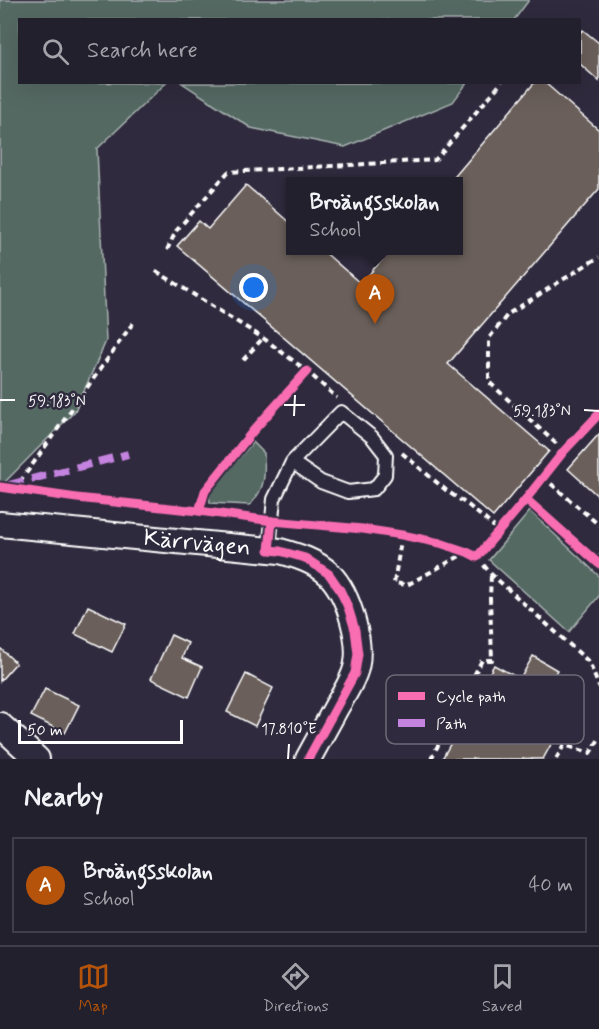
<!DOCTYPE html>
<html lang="en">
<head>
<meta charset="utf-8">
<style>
  :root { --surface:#23202e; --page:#2b2836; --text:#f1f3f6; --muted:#a3a3aa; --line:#403e4a; --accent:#b45309 }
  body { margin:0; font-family:Mynerve,sans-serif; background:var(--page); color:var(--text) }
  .scale { position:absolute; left:18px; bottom:15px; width:165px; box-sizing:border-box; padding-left:6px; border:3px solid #fff; border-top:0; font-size:16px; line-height:21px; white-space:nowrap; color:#fff; -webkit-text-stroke:4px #2f2a3d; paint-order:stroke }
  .you { position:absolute; left:254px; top:288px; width:21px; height:21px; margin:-15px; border:4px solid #fff; border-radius:50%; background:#1a73e8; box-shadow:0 0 0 9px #1a73e833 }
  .badge { display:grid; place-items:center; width:39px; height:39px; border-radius:50%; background:var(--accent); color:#fff; font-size:20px; font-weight:700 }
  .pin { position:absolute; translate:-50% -50px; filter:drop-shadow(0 2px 3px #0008) }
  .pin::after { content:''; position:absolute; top:32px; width:21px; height:18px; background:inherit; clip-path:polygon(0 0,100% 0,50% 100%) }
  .popup { position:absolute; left:286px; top:177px; width:177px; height:78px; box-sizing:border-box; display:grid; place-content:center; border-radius:0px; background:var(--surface); filter:drop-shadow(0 2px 4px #0005); font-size:20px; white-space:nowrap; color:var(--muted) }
  .popup b { font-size:22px; color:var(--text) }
  .popup::after { content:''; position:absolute; left:50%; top:100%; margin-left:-12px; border:12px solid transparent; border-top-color:var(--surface) }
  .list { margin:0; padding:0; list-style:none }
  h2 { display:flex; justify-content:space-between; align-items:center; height:78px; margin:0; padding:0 24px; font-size:26px }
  h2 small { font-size:20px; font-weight:400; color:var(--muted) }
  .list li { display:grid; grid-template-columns:39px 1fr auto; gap:18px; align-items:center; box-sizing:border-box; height:96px; margin:0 12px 12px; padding:0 12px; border:2px solid var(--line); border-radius:0px }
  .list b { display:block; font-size:22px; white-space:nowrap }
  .list p { margin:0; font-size:20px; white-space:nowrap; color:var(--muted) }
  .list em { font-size:20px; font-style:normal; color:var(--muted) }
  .icon { flex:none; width:33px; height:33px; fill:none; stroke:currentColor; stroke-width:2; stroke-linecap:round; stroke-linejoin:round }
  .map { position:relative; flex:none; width:599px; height:759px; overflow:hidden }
  .search { position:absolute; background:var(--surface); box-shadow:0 6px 24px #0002; left:18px; right:18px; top:18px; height:66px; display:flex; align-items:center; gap:15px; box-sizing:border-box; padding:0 21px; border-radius:0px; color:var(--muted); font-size:22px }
  .sheet { height:186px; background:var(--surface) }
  nav { display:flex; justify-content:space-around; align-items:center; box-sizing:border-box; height:84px; border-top:2px solid var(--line); background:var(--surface); font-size:16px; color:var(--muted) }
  nav a { display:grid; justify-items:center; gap:3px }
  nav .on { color:var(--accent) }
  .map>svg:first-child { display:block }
  .green { fill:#556964; stroke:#aab4b2; stroke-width:1.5 }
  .building { fill:#6b5e5a; stroke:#fff; stroke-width:1.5 }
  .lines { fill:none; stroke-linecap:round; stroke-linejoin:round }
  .service-casing { stroke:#fff; stroke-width:16 }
  .minor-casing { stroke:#fff; stroke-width:28 }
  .path { stroke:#fff; stroke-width:4; stroke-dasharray:6 4.5; stroke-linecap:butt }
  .service { stroke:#2f2a3d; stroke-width:12 }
  .minor { stroke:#2f2a3d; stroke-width:24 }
  .quiet { stroke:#c483df; stroke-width:8; stroke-dasharray:15 8; stroke-linecap:butt }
  .cycleway-casing { stroke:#2f2a3d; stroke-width:13 }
  .cycleway { stroke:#f96db3; stroke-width:9 }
  .ticks { fill:none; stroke:#fff; stroke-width:2 }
  .labels { text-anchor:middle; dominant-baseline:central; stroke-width:5; stroke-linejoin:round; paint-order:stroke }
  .street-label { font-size:24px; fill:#fff; stroke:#2f2a3d }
  .key { fill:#2f2a3d; stroke:#6d6a77; stroke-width:1.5 }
  .key-label { font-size:16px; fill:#fff }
  .ticks-label { font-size:15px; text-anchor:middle; fill:#fff; stroke:#2f2a3d; stroke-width:5; stroke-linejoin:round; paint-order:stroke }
</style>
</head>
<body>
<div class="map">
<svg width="599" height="759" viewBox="0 0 599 759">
  <rect width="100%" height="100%" fill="#2f2a3d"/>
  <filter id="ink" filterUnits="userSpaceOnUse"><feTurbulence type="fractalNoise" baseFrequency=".0167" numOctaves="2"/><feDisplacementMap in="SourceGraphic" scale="12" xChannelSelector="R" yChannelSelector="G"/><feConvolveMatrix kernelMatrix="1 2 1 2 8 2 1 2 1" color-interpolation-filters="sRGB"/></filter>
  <g filter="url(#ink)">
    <g class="green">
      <path d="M0,0H529L514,20H20V82L166,83L97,149L106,341L75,411L0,487Z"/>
      <path d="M182,83H467L453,102L345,147L251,128Z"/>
      <path d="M253,442L264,453C265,475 266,488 250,505L210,503L209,492Z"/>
      <path d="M530,511L599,576V596L569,632L489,560Z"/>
    </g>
    <g class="building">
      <path d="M583,30L599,43V81L580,64V33Z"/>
      <path d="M535,82H544L599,130V189L448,364L549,451L493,517L177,246L199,221L208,229L246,185L291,224V250H322L361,284L390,250H459V182H450Z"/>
      <path d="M599,434V497L568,469Z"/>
      <path d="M88,606L126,624L112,652L75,634Z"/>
      <path d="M171,635L188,643L182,658L202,667L189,697L151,679Z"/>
      <path d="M0,648L16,663L0,681Z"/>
      <path d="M533,656L557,670L544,693L571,708L543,759H442L494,665L520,679Z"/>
      <path d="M246,674L273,688L255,726L227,712Z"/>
      <path d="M45,689L79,705L65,733L31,716Z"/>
    </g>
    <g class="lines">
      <defs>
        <path id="service" d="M269,550L274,499L292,462L321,482L348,492L374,489L385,475L386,455L372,437L341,412L292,462"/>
        <g id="minor">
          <path id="s1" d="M0,524L280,551C298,556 315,561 329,574C349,594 365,647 354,674C350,685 343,696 337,706C327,724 318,741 308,759"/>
          <path d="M0,725L37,759"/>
        </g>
      </defs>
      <use href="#service" class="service-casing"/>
      <use href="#minor" class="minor-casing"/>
      <g class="path">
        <path d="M167,250L176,231L228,172L435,160L502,82"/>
        <path d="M156,271L263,338L307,371L337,398"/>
        <path d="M243,360L263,338"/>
        <path d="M564,451L489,382V338L508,314L599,257"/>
        <path d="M402,453L447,491L468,505L499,531"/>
        <path d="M543,477L599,525"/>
        <path d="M20,482L133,323"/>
        <path d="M402,535L394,583L407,585L467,552"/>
        <path d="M588,555L599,556"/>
        <path d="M477,557L491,574L589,662L599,687"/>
        <path d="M431,759L482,660H492L490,598L491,574"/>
        <path d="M556,759L564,745L590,753L599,739"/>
      </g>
      <use href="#service" class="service"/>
      <use href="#minor" class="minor"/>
      <path class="quiet" d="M9,485L128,454"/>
      <defs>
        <g id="cycleway">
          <path d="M0,487L77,498L199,511L272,521L363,529L402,535L440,543L467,552L477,557L526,499L599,564"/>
          <path d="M526,499L564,451L599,414"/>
          <path d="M199,511L205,491L253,431L307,371"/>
          <path d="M272,521L269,550L280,551L305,558L329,574L340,590L348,607L355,630L358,654L355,673L308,759"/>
        </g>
      </defs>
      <use href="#cycleway" class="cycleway-casing"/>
      <use href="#cycleway" class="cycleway"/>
    </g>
  </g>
  <path class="ticks" d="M0,400H15M284,405H305M584,410L599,411M294,416L295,395M288,759L289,744"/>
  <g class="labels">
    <g class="street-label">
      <text stroke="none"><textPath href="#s1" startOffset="198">Kärrvägen</textPath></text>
    </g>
  </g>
  <rect x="386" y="675" width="198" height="69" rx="9" class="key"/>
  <rect x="398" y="692" width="27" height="8" fill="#f96db3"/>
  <rect x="398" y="719" width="27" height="8" fill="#c483df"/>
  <g class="key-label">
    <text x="436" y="702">Cycle path</text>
    <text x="436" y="729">Path</text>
  </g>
  <g class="ticks-label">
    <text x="57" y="406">59.183°N</text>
    <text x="542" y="416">59.183°N</text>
    <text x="289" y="734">17.810°E</text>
  </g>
</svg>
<div class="scale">50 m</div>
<div class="you"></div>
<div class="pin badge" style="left:375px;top:324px">A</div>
<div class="popup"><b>Broängsskolan</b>School</div>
<div class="search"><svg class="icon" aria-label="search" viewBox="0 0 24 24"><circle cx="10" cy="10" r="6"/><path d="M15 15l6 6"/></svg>Search here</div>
</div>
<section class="sheet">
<h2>Nearby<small></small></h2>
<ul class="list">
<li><span class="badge">A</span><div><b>Broängsskolan</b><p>School</p></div><em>40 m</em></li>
</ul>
</section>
<nav>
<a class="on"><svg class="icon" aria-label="map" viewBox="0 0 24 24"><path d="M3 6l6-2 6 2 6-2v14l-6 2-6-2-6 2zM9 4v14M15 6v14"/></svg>Map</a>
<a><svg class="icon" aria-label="directions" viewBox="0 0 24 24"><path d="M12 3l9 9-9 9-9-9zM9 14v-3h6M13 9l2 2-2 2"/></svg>Directions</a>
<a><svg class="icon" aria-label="saved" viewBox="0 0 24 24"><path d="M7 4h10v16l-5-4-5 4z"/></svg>Saved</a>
</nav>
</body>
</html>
